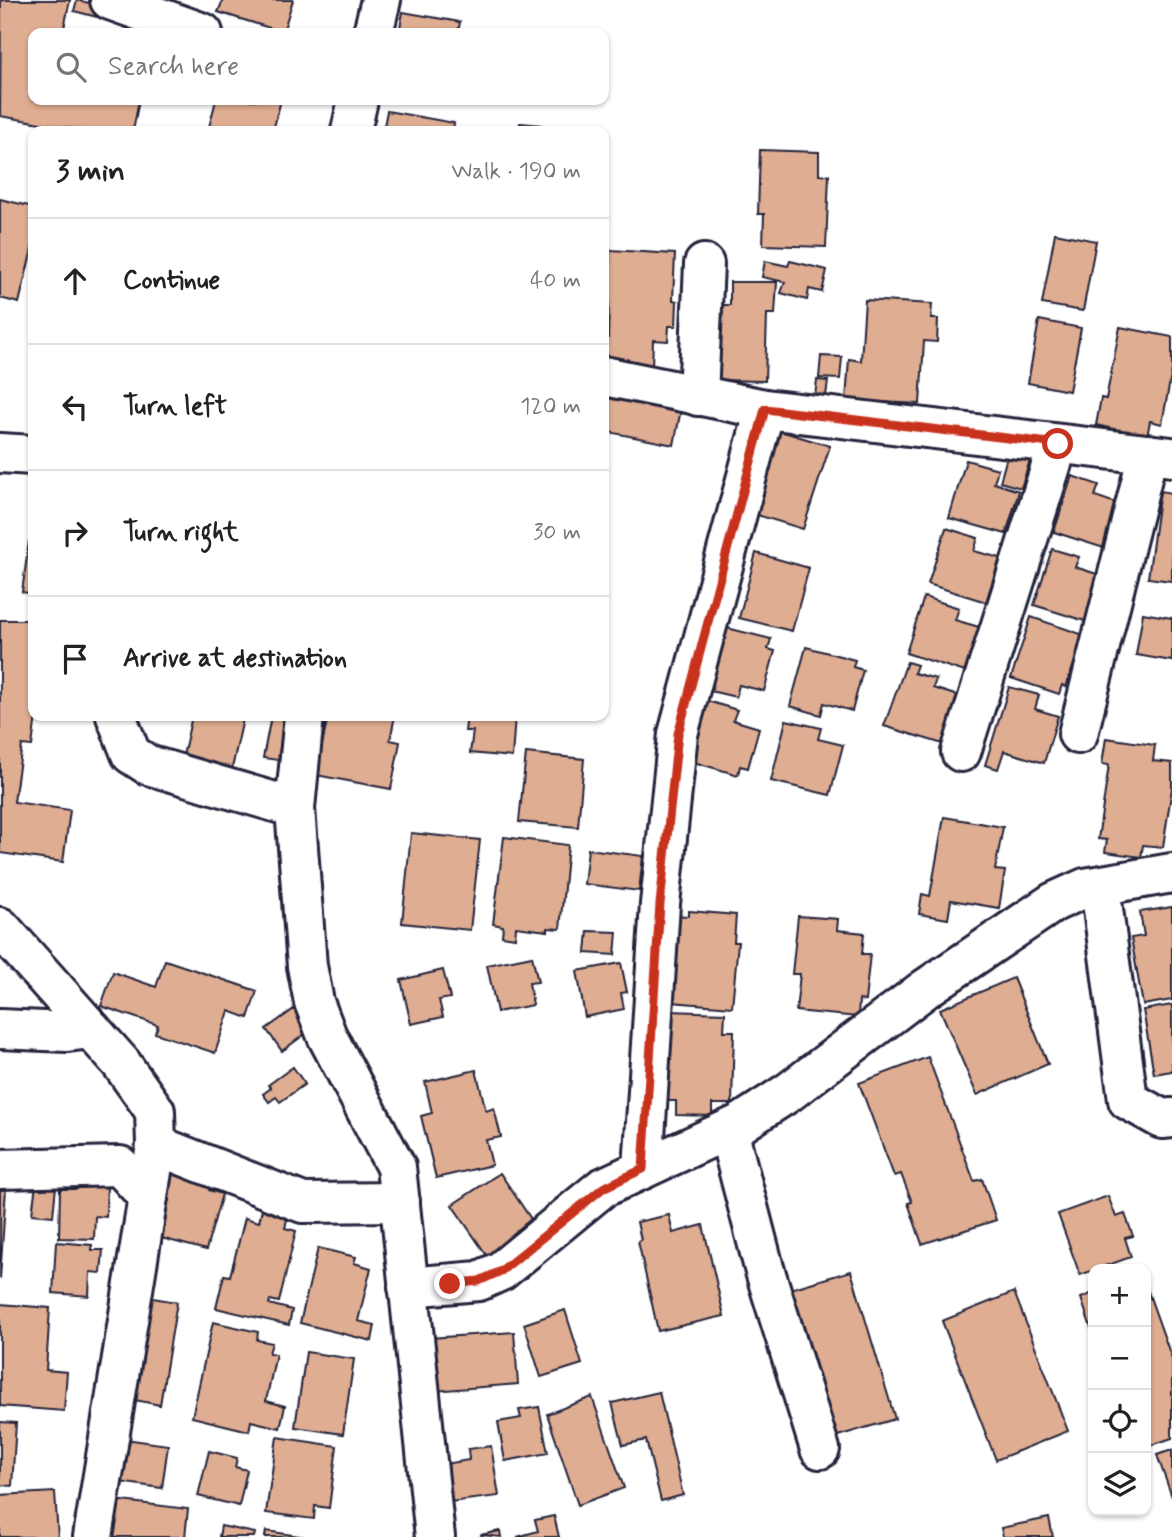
<!DOCTYPE html>
<html lang="en">
<head>
<meta charset="utf-8">
<style>
  :root { --surface:#fff; --page:#f2f2f2; --text:#222; --muted:#767676; --line:#e0e0e0 }
  body { margin:0; font-family:Mynerve,sans-serif; background:var(--page); color:var(--text) }
  .controls { position:absolute; right:21px; bottom:21px; display:grid; overflow:hidden; border-radius:14px; box-shadow:0 2px 5px #0004 }
  .controls button { width:63px; height:63px; display:grid; place-items:center; padding:0; border:0; border-bottom:2px solid var(--line); background:var(--surface); color:var(--text); font:35px sans-serif }
  .stop { position:absolute; width:21px; height:21px; margin:-16px; border:5px solid #c8321e; border-radius:50%; background:#fff }
  .stop.end { background:#c8321e; border-color:#fff; box-shadow:0 2px 7px #0008 }
  .list { margin:0; padding:0; list-style:none }
  h2 { display:flex; justify-content:space-between; align-items:center; height:91px; margin:0; padding:0 28px; font-size:30px }
  h2 small { font-size:23px; font-weight:400; color:var(--muted) }
  .list li { display:grid; grid-template-columns:46px 1fr auto; gap:21px; align-items:center; box-sizing:border-box; height:126px; padding:0 28px; border-top:2px solid var(--line) }
  .list b { display:block; font-size:26px; white-space:nowrap }
  .list em { font-size:23px; font-style:normal; color:var(--muted) }
  .icon { flex:none; width:38px; height:38px; fill:none; stroke:currentColor; stroke-width:2; stroke-linecap:round; stroke-linejoin:round }
  .map { position:relative; flex:none; width:1172px; height:1537px; overflow:hidden }
  .search { position:absolute; background:var(--surface); box-shadow:0 2px 5px #0004; left:28px; top:28px; width:581px; height:77px; display:flex; align-items:center; gap:18px; box-sizing:border-box; padding:0 24px; border-radius:14px; color:var(--muted); font-size:26px }
  .panel { position:absolute; background:var(--surface); box-shadow:0 2px 5px #0004; left:28px; top:126px; width:581px; height:595px; border-radius:14px }
  .map>svg:first-child { display:block }
  .building { fill:#dfad91; stroke:#22223b; stroke-width:2 }
  .lines { fill:none; stroke-linecap:round; stroke-linejoin:round }
  .street-casing { stroke:#22223b; stroke-width:44 }
  .street { stroke:#fff; stroke-width:38 }
  .route { stroke:#c8321e; stroke-width:9 }
</style>
</head>
<body>
<div class="map">
<svg width="1172" height="1537" viewBox="0 0 1172 1537">
  <rect width="100%" height="100%" fill="#fff"/>
  <filter id="ink" filterUnits="userSpaceOnUse"><feTurbulence type="fractalNoise" baseFrequency=".0143" numOctaves="2"/><feDisplacementMap in="SourceGraphic" scale="14" xChannelSelector="R" yChannelSelector="G"/><feConvolveMatrix kernelMatrix="1 2 1 2 8 2 1 2 1" color-interpolation-filters="sRGB"/></filter>
  <g filter="url(#ink)">
    <g class="building">
      <path d="M1,0H70L64,28L69,30V33H33V100H139L133,131H86L0,116Z"/>
      <path d="M77,0L105,7L101,18L74,11Z"/>
      <path d="M223,0H293L283,32L218,12Z"/>
      <path d="M403,12L460,22L458,33H399Z"/>
      <path d="M216,100H281L273,131H208Z"/>
      <path d="M387,111L454,123L453,131H383Z"/>
      <path d="M520,123L541,125V131H519Z"/>
      <path d="M760,150L819,152V175H829L826,247L763,245L764,214H758Z"/>
      <path d="M0,199L33,207V245L19,303L0,298Z"/>
      <path d="M1055,233L1096,241L1083,311L1042,304Z"/>
      <path d="M610,250L675,254L673,300L677,301L676,326H669L668,341L653,340L652,367L604,357V338H608Z"/>
      <path d="M765,261L788,266L790,261L827,270L822,292L809,289L807,300L781,293L785,282L762,277Z"/>
      <path d="M730,282H777L775,314H767L765,381L714,380L711,305H730Z"/>
      <path d="M865,300L932,304L931,319H938L937,342L924,341L920,404L846,400L849,359L861,361Z"/>
      <path d="M1039,320L1081,328L1069,391L1028,383Z"/>
      <path d="M1120,327L1172,337V370L1162,424L1150,421L1147,437L1096,425L1101,398L1106,399Z"/>
      <path d="M821,356L842,357L840,379L819,378Z"/>
      <path d="M817,380L828,381L826,396L815,395Z"/>
      <path d="M604,391L682,404L674,445L604,431Z"/>
      <path d="M777,430L830,446L803,529L751,513Z"/>
      <path d="M1008,453L1030,460L1021,488L1000,482Z"/>
      <path d="M966,460L998,469L994,483L1019,491L1006,534L949,518Z"/>
      <path d="M1072,476L1099,485L1095,496L1121,505L1107,549L1054,532Z"/>
      <path d="M1160,491L1172,493V581L1148,578Z"/>
      <path d="M946,528L978,538L974,551L1000,558L986,602L928,584Z"/>
      <path d="M29,541L33,542V594L22,592Z"/>
      <path d="M1052,549L1079,557L1075,567L1100,575L1085,621L1034,605Z"/>
      <path d="M756,553L809,568L792,631L739,618Z"/>
      <path d="M924,597L959,608L955,620L979,627L965,672L906,653Z"/>
      <path d="M1143,613L1172,618V661L1136,655Z"/>
      <path d="M1031,617L1084,635L1066,687L1062,685L1059,694L1011,678Z"/>
      <path d="M0,620H33V716H36L32,746L22,745L14,802L70,810L63,862L0,853Z"/>
      <path d="M723,627L771,639L768,649L775,651L764,691L739,685L736,697L706,690Z"/>
      <path d="M806,647L855,660L853,667L863,670L852,711L824,703L821,715L790,706Z"/>
      <path d="M907,662L917,665L914,673L936,679L933,688L958,696L943,744L884,726Z"/>
      <path d="M1009,687L1039,695L1035,709L1058,716L1044,763L1004,751L998,769L985,765Z"/>
      <path d="M704,700L737,710L733,720L759,728L748,768L740,766L738,775L687,760Z"/>
      <path d="M192,716L243,719L231,773L182,760Z"/>
      <path d="M271,716H285L278,760L263,758Z"/>
      <path d="M328,716H395L390,740L400,742L391,789L316,775Z"/>
      <path d="M467,716H515L512,757L470,753L473,731H465Z"/>
      <path d="M786,720L821,728L818,739L843,745L830,795L771,781Z"/>
      <path d="M1106,738L1155,745L1153,761L1172,763V788L1163,847L1143,845L1141,857L1105,852L1107,840L1098,839L1109,765L1102,764Z"/>
      <path d="M526,753L584,759L578,827L519,822Z"/>
      <path d="M944,817L1003,827L995,870L1005,871L999,908L951,900L948,919L919,914L922,894L930,896Z"/>
      <path d="M411,833L480,840L470,930L402,923Z"/>
      <path d="M504,837L568,845L560,929L548,928V931L516,927L515,938L502,936L503,926L493,924Z"/>
      <path d="M588,849L643,856L639,891L584,884Z"/>
      <path d="M1172,907V1000L1143,1005L1131,938L1144,936L1140,912Z"/>
      <path d="M689,911L736,915L734,942H738L732,1007L671,1002V915L689,916Z"/>
      <path d="M798,916L838,919L837,930L864,933L862,954H870L865,1001L859,1000L858,1017L796,1011L800,974H792Z"/>
      <path d="M588,931L617,932L615,955L586,953Z"/>
      <path d="M532,956L538,982L529,983L533,1005L497,1012L487,965Z"/>
      <path d="M165,960L257,991L248,1018L229,1011L215,1053L155,1033L158,1025L101,1006L113,972L156,987Z"/>
      <path d="M621,963L627,992L621,993L624,1009L585,1017L577,971Z"/>
      <path d="M443,970L450,998L439,1000L443,1017L411,1024L401,980Z"/>
      <path d="M1013,978L1048,1064L977,1095L940,1009Z"/>
      <path d="M1172,1005V1071L1154,1074L1143,1010Z"/>
      <path d="M294,1009L309,1031L282,1051L266,1029Z"/>
      <path d="M669,1011L725,1013L724,1031H734L732,1104H712V1116L676,1115V1101H667Z"/>
      <path d="M928,1057L974,1181L982,1179L996,1220L922,1244L908,1203L912,1202L901,1174L894,1176L859,1083Z"/>
      <path d="M293,1067L305,1084L280,1102L276,1097L269,1102L263,1094L271,1088L268,1085Z"/>
      <path d="M476,1070L486,1111L494,1108L501,1137L486,1140L492,1165L436,1178L421,1116L432,1113L425,1082Z"/>
      <path d="M171,1169L212,1180L209,1190L222,1194L206,1250L154,1236Z"/>
      <path d="M500,1173L535,1225L488,1257L452,1205Z"/>
      <path d="M107,1182L106,1217L95,1216L94,1239L59,1238L60,1189H77V1183Z"/>
      <path d="M36,1184L56,1186L53,1216L32,1214Z"/>
      <path d="M0,1188H6L0,1279Z"/>
      <path d="M1108,1196L1116,1217L1125,1214L1133,1236L1125,1238L1131,1257L1080,1275L1058,1214Z"/>
      <path d="M263,1205L289,1211L285,1228L296,1231L279,1302L270,1300L269,1304L292,1310L289,1325L216,1308L224,1275L230,1276L245,1218L259,1222Z"/>
      <path d="M669,1215L673,1233L703,1225L724,1316L658,1331L638,1241L641,1240L637,1222Z"/>
      <path d="M56,1242L92,1245V1250H103L101,1273L90,1272L89,1296L53,1293Z"/>
      <path d="M318,1248L356,1257L354,1263L371,1268L358,1321L375,1325L372,1341L300,1323Z"/>
      <path d="M851,1271L895,1419L831,1438L787,1290Z"/>
      <path d="M1146,1286L1172,1359V1438L1146,1447Z"/>
      <path d="M1014,1292L1068,1431L996,1460L942,1321Z"/>
      <path d="M1093,1293V1334L1081,1298Z"/>
      <path d="M141,1296L177,1302L160,1405L125,1398Z"/>
      <path d="M0,1304L50,1308L46,1370L67,1372L64,1411L0,1406Z"/>
      <path d="M565,1310L582,1364L541,1377L524,1324Z"/>
      <path d="M213,1322L258,1332L257,1340L272,1343L269,1353L276,1354L266,1401L285,1406L280,1428L251,1421L249,1431L192,1417Z"/>
      <path d="M514,1332L518,1384L434,1391L430,1338Z"/>
      <path d="M306,1352L354,1359L343,1434L295,1427Z"/>
      <path d="M659,1392L683,1495L661,1501L646,1440L623,1445L612,1403Z"/>
      <path d="M592,1397L624,1488L578,1505L547,1414Z"/>
      <path d="M539,1407L548,1453L505,1461L498,1422L521,1418L519,1410Z"/>
      <path d="M0,1422L16,1423L12,1486L0,1485Z"/>
      <path d="M277,1437L337,1446L329,1508L315,1506L314,1519L266,1513Z"/>
      <path d="M125,1439L168,1445L162,1488L119,1482Z"/>
      <path d="M491,1446L499,1496L450,1502L445,1464L469,1460L468,1449Z"/>
      <path d="M1172,1450V1497L1157,1455Z"/>
      <path d="M209,1451L237,1458L235,1467L247,1470L239,1506L198,1496Z"/>
      <path d="M55,1492L58,1537H0V1495Z"/>
      <path d="M114,1500L188,1509L185,1537H109Z"/>
      <path d="M554,1516L559,1537H517L538,1531L535,1520Z"/>
      <path d="M1049,1518L1053,1537H1003L1001,1528Z"/>
      <path d="M221,1526L255,1533L254,1537H219Z"/>
      <path d="M266,1531L306,1537H265Z"/>
      <path d="M500,1531L501,1537L480,1535Z"/>
    </g>
    <g class="lines">
      <defs>
        <g id="street">
          <path d="M110,0L203,33"/>
          <path d="M373,33L381,0"/>
          <path d="M351,131L358,100"/>
          <path d="M604,376L765,409L1172,457"/>
          <path d="M698,396L704,264"/>
          <path d="M0,453L33,455"/>
          <path d="M116,716L131,754L148,765L295,808"/>
          <path d="M304,716L295,808L307,966L314,1002L327,1036L396,1167L435,1537"/>
          <path d="M1078,734L1148,454"/>
          <path d="M961,752L1058,444"/>
          <path d="M1100,886L1128,1100L1162,1119L1172,1118"/>
          <path d="M0,927L121,1063L155,1111L156,1145L148,1197"/>
          <path d="M0,1029L67,1032L91,1029"/>
          <path d="M728,1130L764,1268L820,1449"/>
          <path d="M156,1145L303,1203L400,1202"/>
          <path d="M0,1169L120,1166L148,1197L93,1537"/>
          <path d="M643,1169L660,904L678,734L765,409"/>
          <path d="M408,1287L479,1281L501,1271L602,1188L740,1124L789,1092L925,989L1054,902L1085,888L1172,873"/>
        </g>
      </defs>
      <use href="#street" class="street-casing"/>
      <use href="#street" class="street"/>
    </g>
  </g>
  <g class="lines" filter="url(#ink)">
    <path class="route" d="M450,1284L479,1281L501,1271L603,1188L643,1169L660,904L678,734L765,409L1058,444"/>
  </g>
</svg>
<div class="controls">
<button>+</button>
<button>−</button>
<button><svg class="icon" aria-label="locate" viewBox="0 0 24 24"><circle cx="12" cy="12" r="6"/><path d="M12 2v4M12 18v4M2 12h4M18 12h4"/></svg></button>
<button><svg class="icon" aria-label="layers" viewBox="0 0 24 24"><path d="M12 4l9 5-9 5-9-5zM3 14l9 5 9-5"/></svg></button>
</div>
<div class="stop" style="left:1058px;top:444px"></div>
<div class="stop end" style="left:450px;top:1284px"></div>
<div class="search"><svg class="icon" aria-label="search" viewBox="0 0 24 24"><circle cx="10" cy="10" r="6"/><path d="M15 15l6 6"/></svg>Search here</div>
<section class="panel">
<h2>3 min<small>Walk · 190 m</small></h2>
<ul class="list">
<li><svg class="icon" aria-label="ahead" viewBox="0 0 24 24"><path d="M12 20V5M6 11l6-6 6 6"/></svg><div><b>Continue</b></div><em>40 m</em></li>
<li><svg class="icon" aria-label="left" viewBox="0 0 24 24"><path d="M17 20v-9H6M10 6l-5 5 5 5"/></svg><div><b>Turn left</b></div><em>120 m</em></li>
<li><svg class="icon" aria-label="right" viewBox="0 0 24 24"><path d="M7 20v-9h11M14 6l5 5-5 5"/></svg><div><b>Turn right</b></div><em>30 m</em></li>
<li><svg class="icon" aria-label="arrive" viewBox="0 0 24 24"><path d="M6 21V4h12l-3 4 3 4H6"/></svg><div><b>Arrive at destination</b></div></li>
</ul>
</section>
</div>
</body>
</html>
